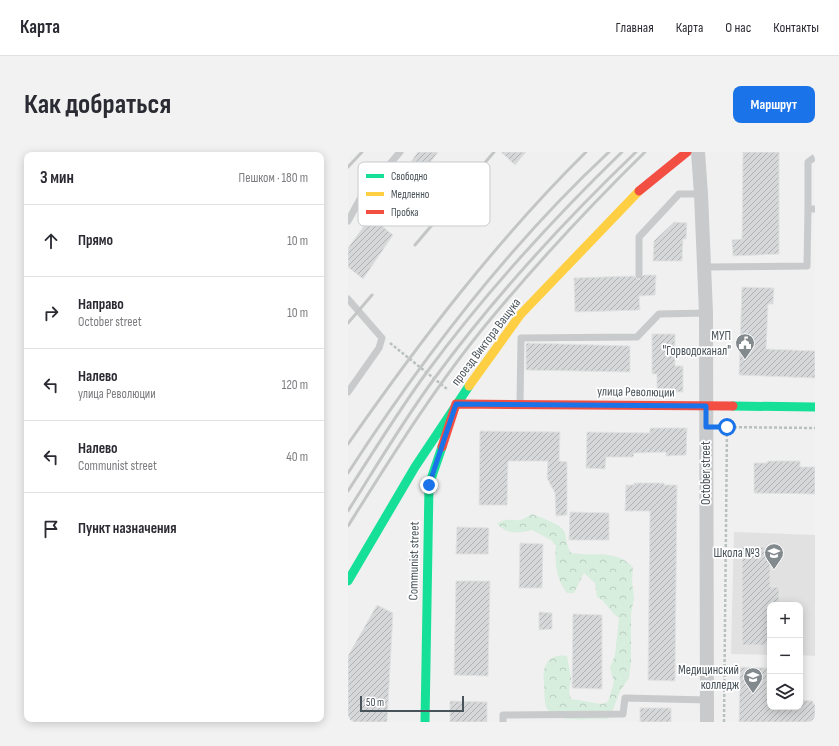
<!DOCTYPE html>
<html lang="ru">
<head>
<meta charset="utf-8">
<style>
  :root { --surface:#fff; --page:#f2f2f3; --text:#2b2b33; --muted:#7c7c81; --line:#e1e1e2; --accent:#1a73e8 }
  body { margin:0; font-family:"Sofia Sans Condensed",sans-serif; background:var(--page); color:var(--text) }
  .controls { position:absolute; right:12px; bottom:12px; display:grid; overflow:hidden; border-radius:8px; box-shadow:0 2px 10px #0003 }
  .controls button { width:36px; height:36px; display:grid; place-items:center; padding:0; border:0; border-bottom:1px solid var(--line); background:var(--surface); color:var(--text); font:20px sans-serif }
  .scale { position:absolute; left:12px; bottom:10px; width:104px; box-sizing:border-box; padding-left:4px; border:2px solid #49535a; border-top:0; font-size:11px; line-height:14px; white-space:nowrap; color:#49535a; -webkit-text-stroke:3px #fff; paint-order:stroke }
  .stop { position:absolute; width:12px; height:12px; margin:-9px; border:3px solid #1a73e8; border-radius:50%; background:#fff }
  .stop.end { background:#1a73e8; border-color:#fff; box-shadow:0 1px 4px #0008 }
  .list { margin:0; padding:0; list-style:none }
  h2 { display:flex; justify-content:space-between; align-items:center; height:52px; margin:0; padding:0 16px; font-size:17px }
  h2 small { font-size:13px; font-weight:400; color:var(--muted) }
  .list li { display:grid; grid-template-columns:26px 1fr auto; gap:12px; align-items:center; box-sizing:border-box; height:72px; padding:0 16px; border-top:1px solid var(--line) }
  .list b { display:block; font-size:15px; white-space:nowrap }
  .list p { margin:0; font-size:13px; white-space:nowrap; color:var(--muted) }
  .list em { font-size:13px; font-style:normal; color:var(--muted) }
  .icon { flex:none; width:22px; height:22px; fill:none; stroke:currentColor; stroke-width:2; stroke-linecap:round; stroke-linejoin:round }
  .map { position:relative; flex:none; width:467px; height:570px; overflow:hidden; border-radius:8px }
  header { display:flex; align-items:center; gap:24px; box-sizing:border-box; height:56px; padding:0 20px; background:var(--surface); border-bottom:1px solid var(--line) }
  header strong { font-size:19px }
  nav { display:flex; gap:22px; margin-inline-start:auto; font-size:14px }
  .intro { display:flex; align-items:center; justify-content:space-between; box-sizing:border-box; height:96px; padding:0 24px }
  h1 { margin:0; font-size:28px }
  .button { padding:10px 18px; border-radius:8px; background:var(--accent); color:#fff; font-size:14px; font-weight:700 }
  main { display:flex; gap:24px; padding:0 24px }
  aside { flex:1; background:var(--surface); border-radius:8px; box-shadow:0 2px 10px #0003 }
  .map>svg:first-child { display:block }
  .education { fill:#e2e1e1 }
  .forest { fill:url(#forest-crowns) }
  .building { fill:url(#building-hatch); stroke:#e1e2e2 }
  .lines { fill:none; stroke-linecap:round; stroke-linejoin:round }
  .path { stroke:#b8c1be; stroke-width:2.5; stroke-dasharray:3 2; stroke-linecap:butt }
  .lane { stroke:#c8cacb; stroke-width:7 }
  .street { stroke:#c8cacb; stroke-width:14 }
  .fast { stroke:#16e098; stroke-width:9 }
  .slow { stroke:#ffcf43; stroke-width:9 }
  .jam { stroke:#f24e42; stroke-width:9 }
  .rail { stroke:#c4c6c6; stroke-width:3 }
  .route { stroke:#1a73e8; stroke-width:5 }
  .labels { text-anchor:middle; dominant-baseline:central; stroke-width:3.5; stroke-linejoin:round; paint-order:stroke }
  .poi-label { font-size:13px; fill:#49535a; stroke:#fff; text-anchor:end }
  .street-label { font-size:13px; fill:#49535a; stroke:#fff }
  .key { fill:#fff; stroke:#c8cbce; stroke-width:1 }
  .key-label { font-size:11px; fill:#49535a }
</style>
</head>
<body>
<header>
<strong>Карта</strong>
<nav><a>Главная</a><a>Карта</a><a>О нас</a><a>Контакты</a></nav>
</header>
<div class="intro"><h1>Как добраться</h1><a class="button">Маршрут</a></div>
<main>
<aside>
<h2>3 мин<small>Пешком · 180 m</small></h2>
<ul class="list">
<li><svg class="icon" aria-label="ahead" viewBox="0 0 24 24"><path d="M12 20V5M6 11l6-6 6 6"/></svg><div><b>Прямо</b></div><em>10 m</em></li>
<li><svg class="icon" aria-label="right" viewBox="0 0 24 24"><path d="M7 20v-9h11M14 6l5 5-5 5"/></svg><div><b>Направо</b><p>October street</p></div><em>10 m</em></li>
<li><svg class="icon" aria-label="left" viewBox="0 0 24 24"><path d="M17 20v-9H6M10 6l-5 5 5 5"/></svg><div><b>Налево</b><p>улица Революции</p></div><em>120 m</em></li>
<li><svg class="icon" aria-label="left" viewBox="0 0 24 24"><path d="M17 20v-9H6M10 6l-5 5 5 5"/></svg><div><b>Налево</b><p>Communist street</p></div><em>40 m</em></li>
<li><svg class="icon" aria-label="arrive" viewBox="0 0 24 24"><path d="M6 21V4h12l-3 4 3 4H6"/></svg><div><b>Пункт назначения</b></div></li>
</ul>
</aside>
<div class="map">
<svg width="467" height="570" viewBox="0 0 467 570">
  <defs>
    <pattern id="forest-crowns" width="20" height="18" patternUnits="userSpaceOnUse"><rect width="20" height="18" fill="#d7eddd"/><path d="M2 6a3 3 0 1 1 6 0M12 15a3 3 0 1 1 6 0" fill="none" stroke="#bacdc0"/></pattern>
    <pattern id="building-hatch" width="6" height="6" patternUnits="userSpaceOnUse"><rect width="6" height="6" fill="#d6d7d8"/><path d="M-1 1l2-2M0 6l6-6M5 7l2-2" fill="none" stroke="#b0b1b2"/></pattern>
  </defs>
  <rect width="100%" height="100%" fill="#f0f0f0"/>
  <path class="education" d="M386,380L467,383V504L452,503V453H422V503L383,502Z"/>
  <path class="forest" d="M184,362C193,366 211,371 216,379C219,386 218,394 223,401C246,405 266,396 285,415L284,430L286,446L283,462V510L281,526L272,539L264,560L260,567C246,566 220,570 207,564C194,558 197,542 196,531C194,514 200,501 219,504L223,526L221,540L223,547L253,552L260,550L266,530L262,516L267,503L271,466C262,460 259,450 249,445L247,431L236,421L226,441H219C209,429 206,410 208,394L203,388L184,378C170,381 160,383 149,372C159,365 162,369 172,368C176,367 180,364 184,362Z"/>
  <g class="building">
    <path d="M70,0H90L35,75L45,83L15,127L0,115V96Z"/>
    <path d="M153,0H178L167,13Z"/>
    <path d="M395,0H431V102L385,104L384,88L394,87Z"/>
    <path d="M326,70L339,71L338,87H335L334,109H305L306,89Z"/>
    <path d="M296,123H308L307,143L291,144L292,158L227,160L226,126L286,124L291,128Z"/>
    <path d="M394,135L426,136L425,152H420L418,197L467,199V226L391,223Z"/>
    <path d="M304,182H327V214H335V240H309V222H304Z"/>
    <path d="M178,191L282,194V220L178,218Z"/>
    <path d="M302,276H339L338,303L318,304V300L286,301L285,305H258L257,317L238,316L239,280L302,281Z"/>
    <path d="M132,279L212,280L211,309L219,310V363L208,364L207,341L199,326L200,309H160L159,353H131Z"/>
    <path d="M420,309H452V315H467V342L406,341V311H419Z"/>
    <path d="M286,331H316V333H329L327,529L300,528L302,359H277L278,333H286Z"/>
    <path d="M222,360L261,361V388H221Z"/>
    <path d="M109,375L141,376L140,402H108Z"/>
    <path d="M172,391L195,392L194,436H171Z"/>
    <path d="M394,395H423V400H431V412H422V435H431V453H422V493H394Z"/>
    <path d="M108,429H142L140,524L106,523Z"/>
    <path d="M29,453L45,461L39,570H0V504Z"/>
    <path d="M191,460L204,461V477L191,478Z"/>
    <path d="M225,462L254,463V537L224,536Z"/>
    <path d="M392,515L419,516V544L422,542V555H452V548L465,549V552H467V570H391Z"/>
    <path d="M102,549L139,550V570H102Z"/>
    <rect x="292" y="556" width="31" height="14"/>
  </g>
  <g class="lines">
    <g class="path">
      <path d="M42,191L99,237"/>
      <path d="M371,275L467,276"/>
      <path d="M376,570L379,275"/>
    </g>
    <g class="lane">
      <path d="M467,5L460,10V57H467"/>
      <path d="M0,69L12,47L52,0"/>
      <path d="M357,115L459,114L460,57"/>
      <path d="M291,123V85L331,42H353"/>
      <path d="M0,147L34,186L31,196L0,240"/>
      <path d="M172,251L173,186L289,185L311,162L358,161"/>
      <path d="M155,570V563L275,562L277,546L359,548"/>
    </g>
    <path class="street" d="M350,0L353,42L358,161L359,570"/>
    <g class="fast">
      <path d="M385,254L467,255"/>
      <path d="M0,429L67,315L121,234"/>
      <path d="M77,570L81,333L94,295"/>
    </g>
    <path class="slow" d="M121,234L172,163L291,39"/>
    <g class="jam">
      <path d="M291,39L339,0"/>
      <path d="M94,295L108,252L385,254"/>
    </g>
    <g class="rail">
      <path d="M0,15L14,0"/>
      <path d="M67,93L146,0"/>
      <path d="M0,171L24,143"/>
      <path d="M0,292C72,189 148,89 238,0"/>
      <path d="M0,321C75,205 160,94 261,0"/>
      <path d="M0,339C26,299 51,258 79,220C137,141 204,68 274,0"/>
      <path d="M0,359C28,315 55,269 86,227C146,145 215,70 288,0"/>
      <path d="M0,374C44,304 88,233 141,169C190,110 242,54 297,0"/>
    </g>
  </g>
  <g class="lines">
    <path class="route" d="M81,333L108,252L358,254V275H379"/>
  </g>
  <defs>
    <symbol id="civic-pin" viewBox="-11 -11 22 30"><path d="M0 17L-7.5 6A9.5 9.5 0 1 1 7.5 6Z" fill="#838a8e" stroke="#fff"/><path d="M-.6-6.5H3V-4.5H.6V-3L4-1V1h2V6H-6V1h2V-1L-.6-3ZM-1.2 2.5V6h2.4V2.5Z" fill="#fff"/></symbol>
    <symbol id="school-pin" viewBox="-11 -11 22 30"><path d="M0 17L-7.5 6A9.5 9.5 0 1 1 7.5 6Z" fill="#838a8e" stroke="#fff"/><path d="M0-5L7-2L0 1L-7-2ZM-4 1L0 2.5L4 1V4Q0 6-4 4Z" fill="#fff"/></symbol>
    <symbol id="university-pin" viewBox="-11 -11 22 30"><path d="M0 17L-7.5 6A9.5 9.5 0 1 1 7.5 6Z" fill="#838a8e" stroke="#fff"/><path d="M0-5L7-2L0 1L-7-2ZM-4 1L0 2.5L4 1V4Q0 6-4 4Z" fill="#fff"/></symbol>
  </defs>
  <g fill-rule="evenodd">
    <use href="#civic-pin" x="386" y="180" width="22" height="30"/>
    <use href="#school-pin" x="415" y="390" width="22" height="30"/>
    <use href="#university-pin" x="394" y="514" width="22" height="30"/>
  </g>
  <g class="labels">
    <g class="poi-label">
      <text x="383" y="184">МУП<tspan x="383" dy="15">"Горводоканал"</tspan></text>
      <text x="412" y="401">Школа №3</text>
      <text x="391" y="518">Медицинский<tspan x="391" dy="15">колледж</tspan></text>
    </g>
    <g class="street-label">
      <text transform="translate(138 190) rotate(-53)">проезд Виктора Ващука</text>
      <text transform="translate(288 240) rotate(1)">улица Революции</text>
      <text transform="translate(358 321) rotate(-90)">October street</text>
      <text transform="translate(66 409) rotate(-89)">Communist street</text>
    </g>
  </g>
  <rect x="10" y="10" width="132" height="64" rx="6" class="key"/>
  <rect x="18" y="22" width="18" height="4" fill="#16e098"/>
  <rect x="18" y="40" width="18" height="4" fill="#ffcf43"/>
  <rect x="18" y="58" width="18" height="4" fill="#f24e42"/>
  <g class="key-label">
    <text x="43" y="28">Свободно</text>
    <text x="43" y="46">Медленно</text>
    <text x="43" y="64">Пробка</text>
  </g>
</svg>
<div class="controls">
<button>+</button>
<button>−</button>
<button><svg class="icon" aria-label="layers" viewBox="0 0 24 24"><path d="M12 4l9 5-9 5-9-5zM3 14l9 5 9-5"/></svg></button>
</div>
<div class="scale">50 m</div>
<div class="stop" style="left:379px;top:275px"></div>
<div class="stop end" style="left:81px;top:333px"></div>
</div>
</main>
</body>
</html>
